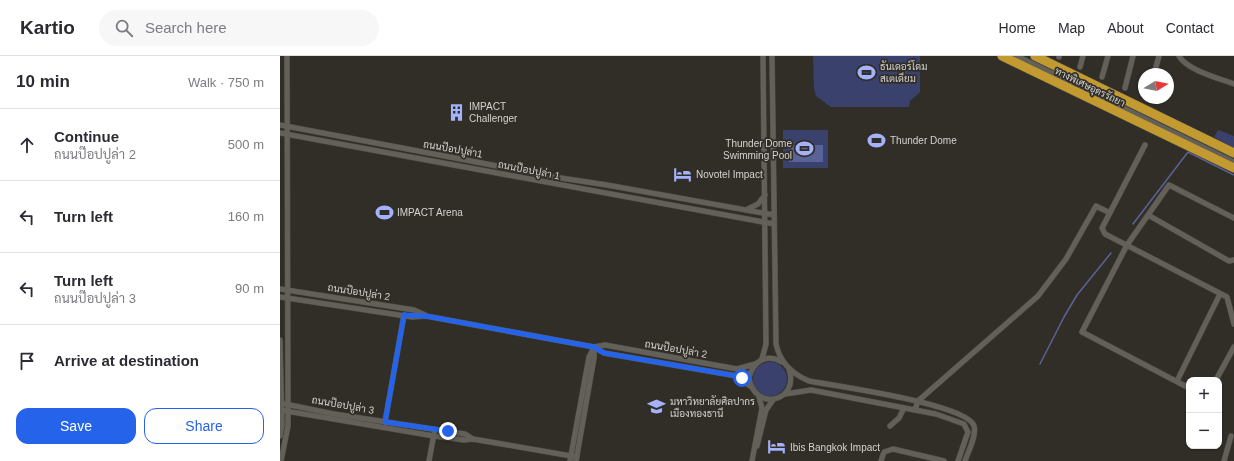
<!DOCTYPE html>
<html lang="en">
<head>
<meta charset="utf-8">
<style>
  :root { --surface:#fff; --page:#f7f7f7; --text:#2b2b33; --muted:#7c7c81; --line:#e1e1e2; --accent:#2563eb }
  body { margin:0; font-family:Arial,Sarabun,sans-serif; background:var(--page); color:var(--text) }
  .controls { position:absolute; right:12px; bottom:12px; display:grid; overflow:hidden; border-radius:8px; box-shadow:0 1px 3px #0004 }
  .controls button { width:36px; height:36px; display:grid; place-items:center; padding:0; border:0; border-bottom:1px solid var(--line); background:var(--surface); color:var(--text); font:20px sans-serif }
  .compass { position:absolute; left:858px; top:12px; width:36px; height:36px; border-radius:50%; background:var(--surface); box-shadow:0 1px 3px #0004; rotate:80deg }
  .stop { position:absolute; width:12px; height:12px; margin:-9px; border:3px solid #2563eb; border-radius:50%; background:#fff }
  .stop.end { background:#2563eb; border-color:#fff; box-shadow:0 1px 4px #0008 }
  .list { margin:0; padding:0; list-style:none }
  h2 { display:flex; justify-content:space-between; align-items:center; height:52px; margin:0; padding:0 16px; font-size:17px }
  h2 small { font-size:13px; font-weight:400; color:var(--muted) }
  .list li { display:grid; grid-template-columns:26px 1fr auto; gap:12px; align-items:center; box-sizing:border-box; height:72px; padding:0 16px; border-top:1px solid var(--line) }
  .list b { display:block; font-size:15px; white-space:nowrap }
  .list p { margin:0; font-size:13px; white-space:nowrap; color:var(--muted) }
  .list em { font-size:13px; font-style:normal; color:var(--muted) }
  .actions { display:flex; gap:8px; padding:12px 16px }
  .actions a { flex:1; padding:9px 0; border:1px solid var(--accent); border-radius:12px; text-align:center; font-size:14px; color:var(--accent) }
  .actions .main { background:var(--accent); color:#fff }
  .icon { flex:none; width:22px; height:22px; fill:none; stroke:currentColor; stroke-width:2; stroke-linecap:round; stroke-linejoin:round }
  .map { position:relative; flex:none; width:954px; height:405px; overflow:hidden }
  header { display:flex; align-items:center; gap:24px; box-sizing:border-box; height:56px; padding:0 20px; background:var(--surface); border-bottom:1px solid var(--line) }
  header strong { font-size:19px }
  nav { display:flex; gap:22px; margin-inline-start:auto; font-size:14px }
  .search { width:280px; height:36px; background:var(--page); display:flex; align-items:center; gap:10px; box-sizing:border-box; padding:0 14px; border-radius:22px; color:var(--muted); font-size:15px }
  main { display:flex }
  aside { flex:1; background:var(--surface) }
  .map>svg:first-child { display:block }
  .green { fill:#3a416c }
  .water { fill:#5a6397 }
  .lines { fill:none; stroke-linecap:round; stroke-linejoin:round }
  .stream { stroke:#5a6397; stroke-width:1.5 }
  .street-casing { stroke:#4d4b46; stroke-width:6 }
  .highway-casing { stroke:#4d4b46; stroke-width:10 }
  .street { stroke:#626059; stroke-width:5 }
  .highway { stroke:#c39a2f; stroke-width:9 }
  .route { stroke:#2563eb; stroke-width:5 }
  .labels { text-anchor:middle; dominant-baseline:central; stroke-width:3.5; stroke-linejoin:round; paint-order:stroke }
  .poi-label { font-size:10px; fill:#d4d2cf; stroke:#312e28; text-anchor:start }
  .street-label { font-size:10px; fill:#d4d2cf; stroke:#312e28 }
</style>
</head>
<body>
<header>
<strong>Kartio</strong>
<div class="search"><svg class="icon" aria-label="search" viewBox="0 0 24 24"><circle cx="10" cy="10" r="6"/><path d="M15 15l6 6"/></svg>Search here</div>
<nav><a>Home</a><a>Map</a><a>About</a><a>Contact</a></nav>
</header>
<main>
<aside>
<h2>10 min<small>Walk · 750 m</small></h2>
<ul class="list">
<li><svg class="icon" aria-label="ahead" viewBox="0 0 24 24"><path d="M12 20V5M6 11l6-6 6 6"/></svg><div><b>Continue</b><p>ถนนป๊อปปูล่า 2</p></div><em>500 m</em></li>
<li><svg class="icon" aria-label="left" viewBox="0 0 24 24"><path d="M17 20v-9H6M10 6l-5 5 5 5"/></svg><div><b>Turn left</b></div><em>160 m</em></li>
<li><svg class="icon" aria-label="left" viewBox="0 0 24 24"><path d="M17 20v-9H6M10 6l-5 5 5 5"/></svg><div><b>Turn left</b><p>ถนนป๊อปปูล่า 3</p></div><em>90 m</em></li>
<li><svg class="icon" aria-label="arrive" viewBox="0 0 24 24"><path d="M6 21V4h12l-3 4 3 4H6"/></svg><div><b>Arrive at destination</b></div></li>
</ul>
<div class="actions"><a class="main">Save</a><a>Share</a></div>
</aside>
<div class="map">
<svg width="954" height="405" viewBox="0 0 954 405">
  <rect width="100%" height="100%" fill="#312e28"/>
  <g class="green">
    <path d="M533,0H640V36L630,45L629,51H551L536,40L534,33Z"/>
    <rect x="503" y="74" width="45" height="38"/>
    <path d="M938,74L954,80V92L934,81Z"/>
    <circle cx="490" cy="323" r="17"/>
  </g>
  <rect class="water" x="509" y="89" width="34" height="17"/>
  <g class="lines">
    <g class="stream">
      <path d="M853,168L908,96L954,119"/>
      <path d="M760,308L784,261L797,239L831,197"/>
    </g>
    <defs>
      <g id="street">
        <path d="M492,0L496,288C500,307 512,318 529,325C555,330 688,348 694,370C697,379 688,396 685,405"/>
        <path d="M737,0L954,106"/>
        <path d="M899,0C907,14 938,22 954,28"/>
        <path d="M779,1V0"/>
        <path d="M800,11L803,0"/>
        <path d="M874,18L879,0"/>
        <path d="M822,21L828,0"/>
        <path d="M845,32L853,0"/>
        <path d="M867,43L868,42"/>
        <path d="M0,69L281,122L327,129L494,159"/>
        <path d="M0,77L494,168"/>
        <path d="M865,89L822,172L825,178L947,241L954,268"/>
        <path d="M466,154L478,148L485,139"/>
        <path d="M868,159L949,205L954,204"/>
        <path d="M0,233L134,254L145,259"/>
        <path d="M0,241L132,261L146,260L314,291L324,297L457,320L470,330"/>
        <path d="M0,284L2,369L0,380"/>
        <path d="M314,291L325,289L457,313L475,308"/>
        <path d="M482,303L486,288L483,0"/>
        <path d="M502,306C486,297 473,305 469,322C475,357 520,345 509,313"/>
        <path d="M936,324L954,291"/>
        <path d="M897,325L940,238"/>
        <path d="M909,332L802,276L847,189L889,129L954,162"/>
        <path d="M505,338L531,334L635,354L656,358L684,368L688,376L678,405"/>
        <path d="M0,347L54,358L185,378L193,383"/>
        <path d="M0,354L154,380L184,384L193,383L297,401"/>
        <path d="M635,354L638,345L758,240L786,203L816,150L830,157"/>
        <path d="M105,366L124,259"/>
        <path d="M610,370L619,362L624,352"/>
        <path d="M477,390L486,354L493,344"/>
        <path d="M1,405L8,370V356L7,0"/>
        <path d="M149,405L154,378"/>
        <path d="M290,405L309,301L314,291"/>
        <path d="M296,405L314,302V292"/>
        <path d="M472,405L482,352L479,341"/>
        <path d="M601,405L604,396L613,393L664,405"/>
        <path d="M944,405L951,380"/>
      </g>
      <g id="highway">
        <path d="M722,0L954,112"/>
        <path d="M755,0L954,97"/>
      </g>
    </defs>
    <use href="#street" class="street-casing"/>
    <use href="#highway" class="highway-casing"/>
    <use href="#street" class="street"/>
    <use href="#highway" class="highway"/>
  </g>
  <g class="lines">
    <path class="route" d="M168,375L105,366L124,259L146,260L314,291L324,297L457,320L462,322"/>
  </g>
  <defs>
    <symbol id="stadium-bare" viewBox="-9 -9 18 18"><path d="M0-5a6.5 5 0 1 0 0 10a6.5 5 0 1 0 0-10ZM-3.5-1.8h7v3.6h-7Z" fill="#a4b2fc" stroke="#312e28" stroke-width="2.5" paint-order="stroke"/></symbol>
    <symbol id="building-bare" viewBox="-9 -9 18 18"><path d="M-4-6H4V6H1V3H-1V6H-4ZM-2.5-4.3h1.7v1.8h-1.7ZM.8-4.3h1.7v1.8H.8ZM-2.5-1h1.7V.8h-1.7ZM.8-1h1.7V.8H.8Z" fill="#a4b2fc" stroke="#312e28" stroke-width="2.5" paint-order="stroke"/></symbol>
    <symbol id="hotel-bare" viewBox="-9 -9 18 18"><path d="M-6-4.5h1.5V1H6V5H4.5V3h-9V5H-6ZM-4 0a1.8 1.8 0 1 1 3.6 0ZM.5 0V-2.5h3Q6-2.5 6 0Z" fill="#a4b2fc" stroke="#312e28" stroke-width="2.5" paint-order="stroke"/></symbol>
    <symbol id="university-bare" viewBox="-9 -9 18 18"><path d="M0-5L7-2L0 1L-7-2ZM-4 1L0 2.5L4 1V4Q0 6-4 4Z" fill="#a4b2fc" stroke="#312e28" stroke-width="2.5" paint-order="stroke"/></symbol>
  </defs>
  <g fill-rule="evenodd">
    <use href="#stadium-bare" x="574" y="4" width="25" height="25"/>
    <use href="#building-bare" x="164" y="44" width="25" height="25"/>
    <use href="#stadium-bare" x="584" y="72" width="25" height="25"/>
    <use href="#stadium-bare" x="512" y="80" width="25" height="25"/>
    <use href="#hotel-bare" x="390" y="106" width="25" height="25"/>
    <use href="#stadium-bare" x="92" y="144" width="25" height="25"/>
    <use href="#university-bare" x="364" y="338" width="25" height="25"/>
    <use href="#hotel-bare" x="484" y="378" width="25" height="25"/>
  </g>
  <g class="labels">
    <g class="poi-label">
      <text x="600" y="10">ธันเดอร์โดม<tspan x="600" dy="12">สเตเดียม</tspan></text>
      <text x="189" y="50">IMPACT<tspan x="189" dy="12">Challenger</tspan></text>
      <text x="610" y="84">Thunder Dome</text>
      <text x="512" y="87" text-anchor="end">Thunder Dome<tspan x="512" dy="12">Swimming Pool</tspan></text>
      <text x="416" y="118">Novotel Impact</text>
      <text x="117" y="156">IMPACT Arena</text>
      <text x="390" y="345">มหาวิทยาลัยศิลปากร<tspan x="390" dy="12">เมืองทองธานี</tspan></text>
      <text x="510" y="391">Ibis Bangkok Impact</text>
    </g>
    <g class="street-label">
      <text transform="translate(810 31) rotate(26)">ทางพิเศษอุดรรัถยา</text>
      <text transform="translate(173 93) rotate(10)">ถนนป๊อปปูล่า1</text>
      <text transform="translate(249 114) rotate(11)">ถนนป๊อปปูล่า 1</text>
      <text transform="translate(79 236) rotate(9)">ถนนป๊อปปูล่า 2</text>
      <text transform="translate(396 293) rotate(10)">ถนนป๊อปปูล่า 2</text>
      <text transform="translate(63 349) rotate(10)">ถนนป๊อปปูล่า 3</text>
    </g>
  </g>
</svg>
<div class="controls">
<button>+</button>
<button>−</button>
</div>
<svg class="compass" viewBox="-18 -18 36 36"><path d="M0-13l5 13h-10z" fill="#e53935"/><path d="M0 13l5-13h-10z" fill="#7c7c81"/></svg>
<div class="stop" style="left:462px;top:322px"></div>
<div class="stop end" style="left:168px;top:375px"></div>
</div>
</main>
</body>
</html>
